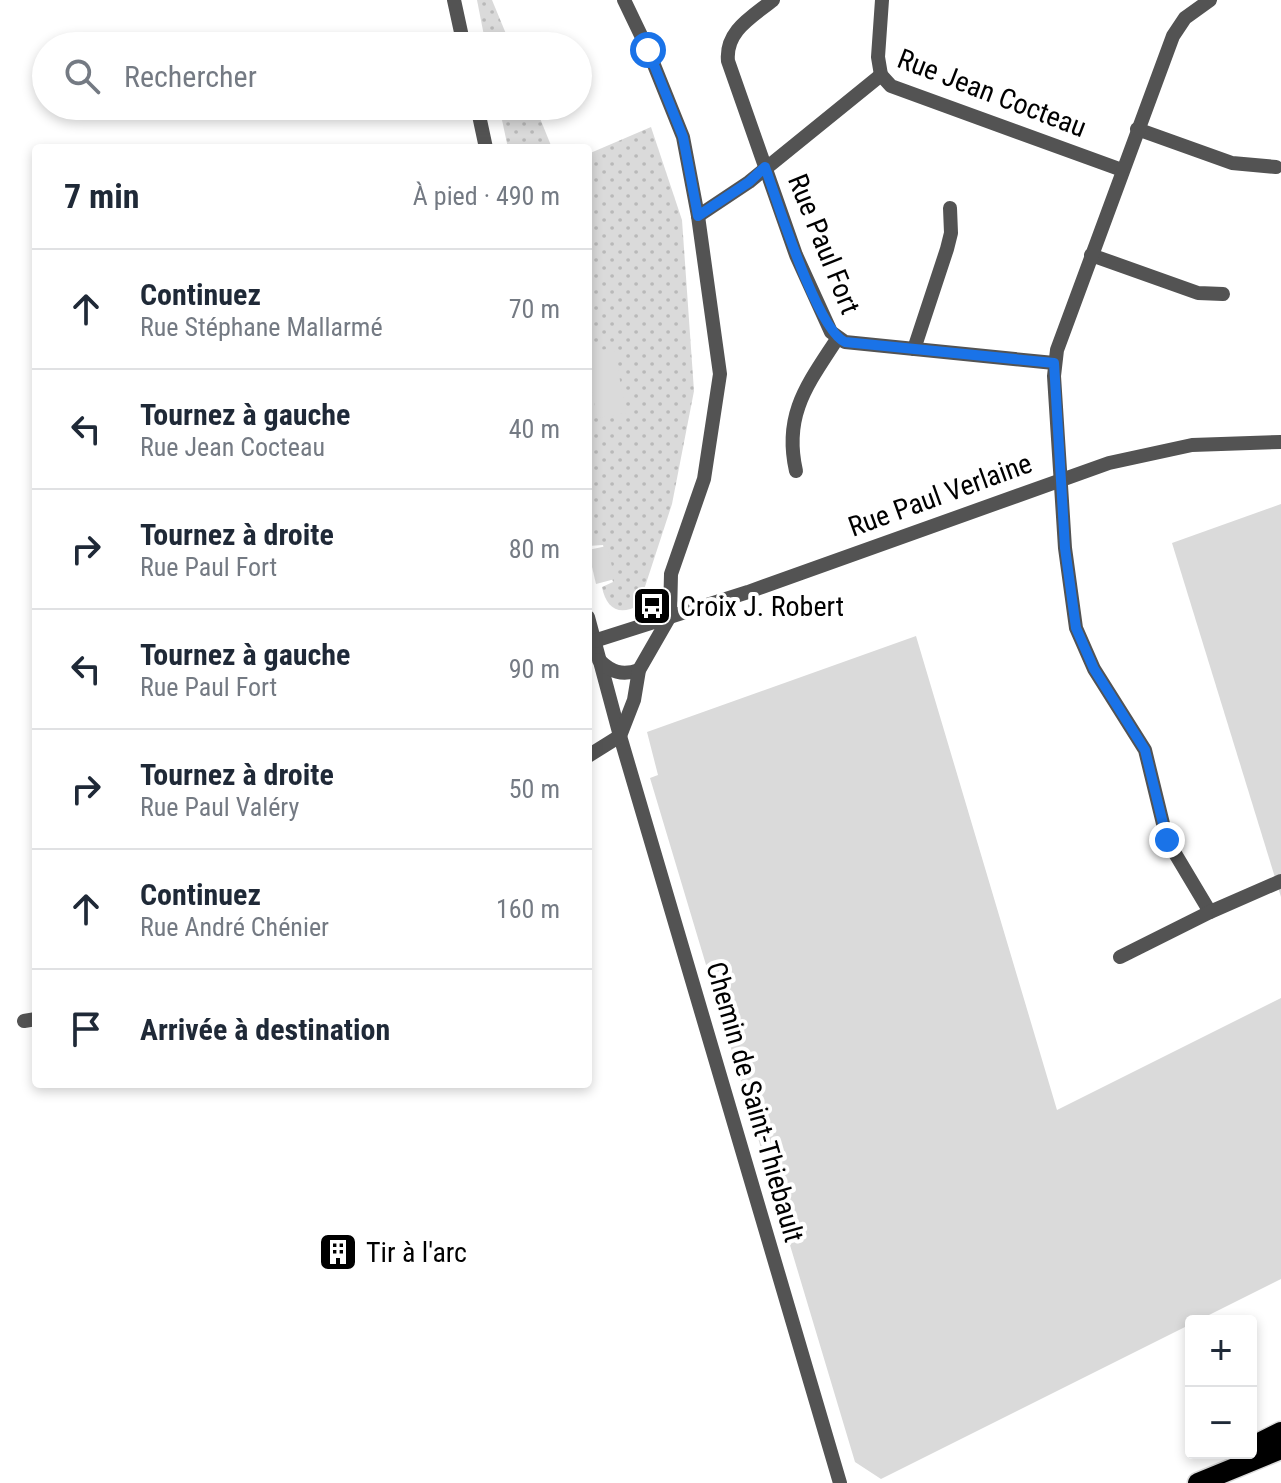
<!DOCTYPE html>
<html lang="fr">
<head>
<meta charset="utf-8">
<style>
  :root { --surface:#fff; --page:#f2f2f3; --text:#1f2937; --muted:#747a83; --line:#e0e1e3 }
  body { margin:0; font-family:"Roboto Condensed",sans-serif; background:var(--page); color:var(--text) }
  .controls { position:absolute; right:24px; bottom:24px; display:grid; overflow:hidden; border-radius:8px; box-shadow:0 4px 12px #0003 }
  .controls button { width:72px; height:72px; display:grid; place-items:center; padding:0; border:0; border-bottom:2px solid var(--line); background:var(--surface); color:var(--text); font:40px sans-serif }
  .stop { position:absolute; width:24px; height:24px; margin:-18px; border:6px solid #1a73e8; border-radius:50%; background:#fff }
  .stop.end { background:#1a73e8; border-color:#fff; box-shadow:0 2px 8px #0008 }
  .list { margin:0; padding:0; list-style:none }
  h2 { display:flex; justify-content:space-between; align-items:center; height:104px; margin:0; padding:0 32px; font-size:34px }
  h2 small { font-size:26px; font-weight:400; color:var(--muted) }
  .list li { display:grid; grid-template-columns:52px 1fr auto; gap:24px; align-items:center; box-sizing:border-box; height:120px; padding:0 32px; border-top:2px solid var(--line) }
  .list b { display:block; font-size:30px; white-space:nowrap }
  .list p { margin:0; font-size:26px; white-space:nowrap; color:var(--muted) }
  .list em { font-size:26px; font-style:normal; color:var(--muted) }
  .icon { flex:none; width:44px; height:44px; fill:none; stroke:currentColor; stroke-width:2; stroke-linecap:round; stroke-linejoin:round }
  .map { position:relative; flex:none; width:1281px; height:1483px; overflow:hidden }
  .search { position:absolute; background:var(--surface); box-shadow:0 4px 12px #0003; left:32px; top:32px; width:560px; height:88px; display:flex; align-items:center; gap:20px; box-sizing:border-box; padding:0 28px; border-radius:44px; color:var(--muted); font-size:30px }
  .panel { position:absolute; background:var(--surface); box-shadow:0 4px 12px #0003; left:32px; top:144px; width:560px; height:944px; border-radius:8px }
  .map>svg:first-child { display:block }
  .grass { fill:url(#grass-dots) }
  .garden { fill:#dadada }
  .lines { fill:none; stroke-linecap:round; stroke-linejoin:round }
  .primary-casing { stroke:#dbdbdb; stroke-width:23 }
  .minor { stroke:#535353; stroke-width:14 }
  .primary { stroke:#000; stroke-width:20 }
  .route { stroke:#1a73e8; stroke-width:10 }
  .labels { text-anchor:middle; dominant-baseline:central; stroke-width:8; stroke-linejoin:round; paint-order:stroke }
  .street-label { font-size:28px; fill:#000; stroke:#fff }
  .poi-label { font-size:28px; fill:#000; stroke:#fff; text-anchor:start }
</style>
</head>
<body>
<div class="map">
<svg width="1281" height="1483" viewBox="0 0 1281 1483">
  <defs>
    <pattern id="grass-dots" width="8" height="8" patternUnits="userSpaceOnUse" patternTransform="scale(2)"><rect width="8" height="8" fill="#dadada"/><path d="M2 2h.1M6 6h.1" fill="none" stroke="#b9b9b9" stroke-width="1.8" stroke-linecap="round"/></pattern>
  </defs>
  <rect width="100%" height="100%" fill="#fff"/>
  <g class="grass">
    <path d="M477,0H492L511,46H486Z"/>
    <path d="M499,106H535L552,148H508Z"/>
    <path d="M651,127L682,220L694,391L672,504L639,605C619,617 606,608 602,587L613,582L603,545L588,546V154Z"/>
  </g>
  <g class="garden">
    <path d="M614,348L626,413L597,418L588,369V352Z"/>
    <path d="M1281,504V897L1172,543Z"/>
    <path d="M607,546L615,579L596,584L588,550Z"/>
    <path d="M916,636L1057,1110L1281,998V1279L1197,1321H1191V1324L881,1479L855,1462L650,778L658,775L647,732Z"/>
  </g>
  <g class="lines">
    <defs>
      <g id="primary">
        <path d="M1251,1447L1281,1432"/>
        <path d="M1198,1483L1281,1449"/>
      </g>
    </defs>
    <use href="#primary" class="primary-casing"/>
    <g class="minor">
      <path d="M454,0L464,46"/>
      <path d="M773,0C752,17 725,31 728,61L796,255L831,332L845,342L1054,363"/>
      <path d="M881,75L878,57L882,0"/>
      <path d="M477,106L486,148"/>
      <path d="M1137,129L1232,163L1276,167"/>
      <path d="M698,216L749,182L881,75L891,86L1122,170"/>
      <path d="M1091,255L1198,293L1223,294"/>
      <path d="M914,349L947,249L951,233L950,208"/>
      <path d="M796,471C783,414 808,384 837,339"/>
      <path d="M588,617L620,736L840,1483"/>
      <path d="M594,641L748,592L1109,463L1192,445L1281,442"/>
      <path d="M599,660C611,672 622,676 639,670"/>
      <path d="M588,756L620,736L634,700L639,670L670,616L671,574L704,479L720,374L698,216L683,137L648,50L624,0"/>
      <path d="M1210,912L1167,840L1145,750L1094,669L1076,628L1065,548L1054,376L1057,350L1173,36L1185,18L1210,0"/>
      <path d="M1120,957L1210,912L1281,881"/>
      <path d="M24,1021L36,1019"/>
    </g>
    <use href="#primary" class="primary"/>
  </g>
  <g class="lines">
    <path class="route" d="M648,50L683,137L698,216L749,182L765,167C777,200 817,330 845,342L1054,363L1065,548L1076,628L1094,669L1145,750L1167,840"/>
  </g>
  <defs>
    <symbol id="bus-square" viewBox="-11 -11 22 22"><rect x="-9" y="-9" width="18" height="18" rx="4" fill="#000" stroke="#fff"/><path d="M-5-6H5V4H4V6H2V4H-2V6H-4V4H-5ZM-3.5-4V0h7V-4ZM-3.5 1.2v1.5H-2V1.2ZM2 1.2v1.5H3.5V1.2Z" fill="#fff"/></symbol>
    <symbol id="building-square" viewBox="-11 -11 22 22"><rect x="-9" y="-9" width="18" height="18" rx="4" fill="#000" stroke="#fff"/><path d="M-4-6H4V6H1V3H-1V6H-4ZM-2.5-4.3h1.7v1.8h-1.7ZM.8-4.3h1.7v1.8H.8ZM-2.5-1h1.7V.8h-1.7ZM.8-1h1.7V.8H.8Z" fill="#fff"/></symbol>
  </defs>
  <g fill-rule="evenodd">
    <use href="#bus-square" x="630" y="584" width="44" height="44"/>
    <use href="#building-square" x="316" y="1230" width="44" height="44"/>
  </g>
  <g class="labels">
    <g class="street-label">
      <text transform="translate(992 93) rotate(21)">Rue Jean Cocteau</text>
      <text transform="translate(824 244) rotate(68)">Rue Paul Fort</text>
      <text transform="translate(940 495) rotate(-20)">Rue Paul Verlaine</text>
      <text transform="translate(755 1102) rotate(74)">Chemin de Saint-Thiebault</text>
    </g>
    <g class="poi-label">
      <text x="680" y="606">Croix J. Robert</text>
      <text x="366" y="1252">Tir à l'arc</text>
    </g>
  </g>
</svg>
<div class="controls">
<button>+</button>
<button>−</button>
</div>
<div class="stop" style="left:648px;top:50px"></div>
<div class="stop end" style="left:1167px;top:840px"></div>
<div class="search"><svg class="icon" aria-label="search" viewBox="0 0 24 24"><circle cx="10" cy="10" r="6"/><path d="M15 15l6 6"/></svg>Rechercher</div>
<section class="panel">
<h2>7 min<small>À pied · 490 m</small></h2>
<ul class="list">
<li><svg class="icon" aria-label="ahead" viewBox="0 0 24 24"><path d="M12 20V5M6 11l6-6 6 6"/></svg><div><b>Continuez</b><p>Rue Stéphane Mallarmé</p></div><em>70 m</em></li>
<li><svg class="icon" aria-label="left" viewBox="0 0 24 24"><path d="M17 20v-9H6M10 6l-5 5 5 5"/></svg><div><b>Tournez à gauche</b><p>Rue Jean Cocteau</p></div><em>40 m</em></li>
<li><svg class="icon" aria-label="right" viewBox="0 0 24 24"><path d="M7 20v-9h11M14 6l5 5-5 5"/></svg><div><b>Tournez à droite</b><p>Rue Paul Fort</p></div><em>80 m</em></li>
<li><svg class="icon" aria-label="left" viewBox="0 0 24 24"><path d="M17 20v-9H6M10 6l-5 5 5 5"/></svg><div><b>Tournez à gauche</b><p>Rue Paul Fort</p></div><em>90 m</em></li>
<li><svg class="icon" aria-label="right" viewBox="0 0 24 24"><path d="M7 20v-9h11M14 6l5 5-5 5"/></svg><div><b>Tournez à droite</b><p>Rue Paul Valéry</p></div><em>50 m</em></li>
<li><svg class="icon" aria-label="ahead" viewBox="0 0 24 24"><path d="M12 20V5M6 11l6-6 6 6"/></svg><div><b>Continuez</b><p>Rue André Chénier</p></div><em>160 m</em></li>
<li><svg class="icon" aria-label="arrive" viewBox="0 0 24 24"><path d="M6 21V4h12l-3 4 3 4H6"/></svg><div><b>Arrivée à destination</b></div></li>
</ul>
</section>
</div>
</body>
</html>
